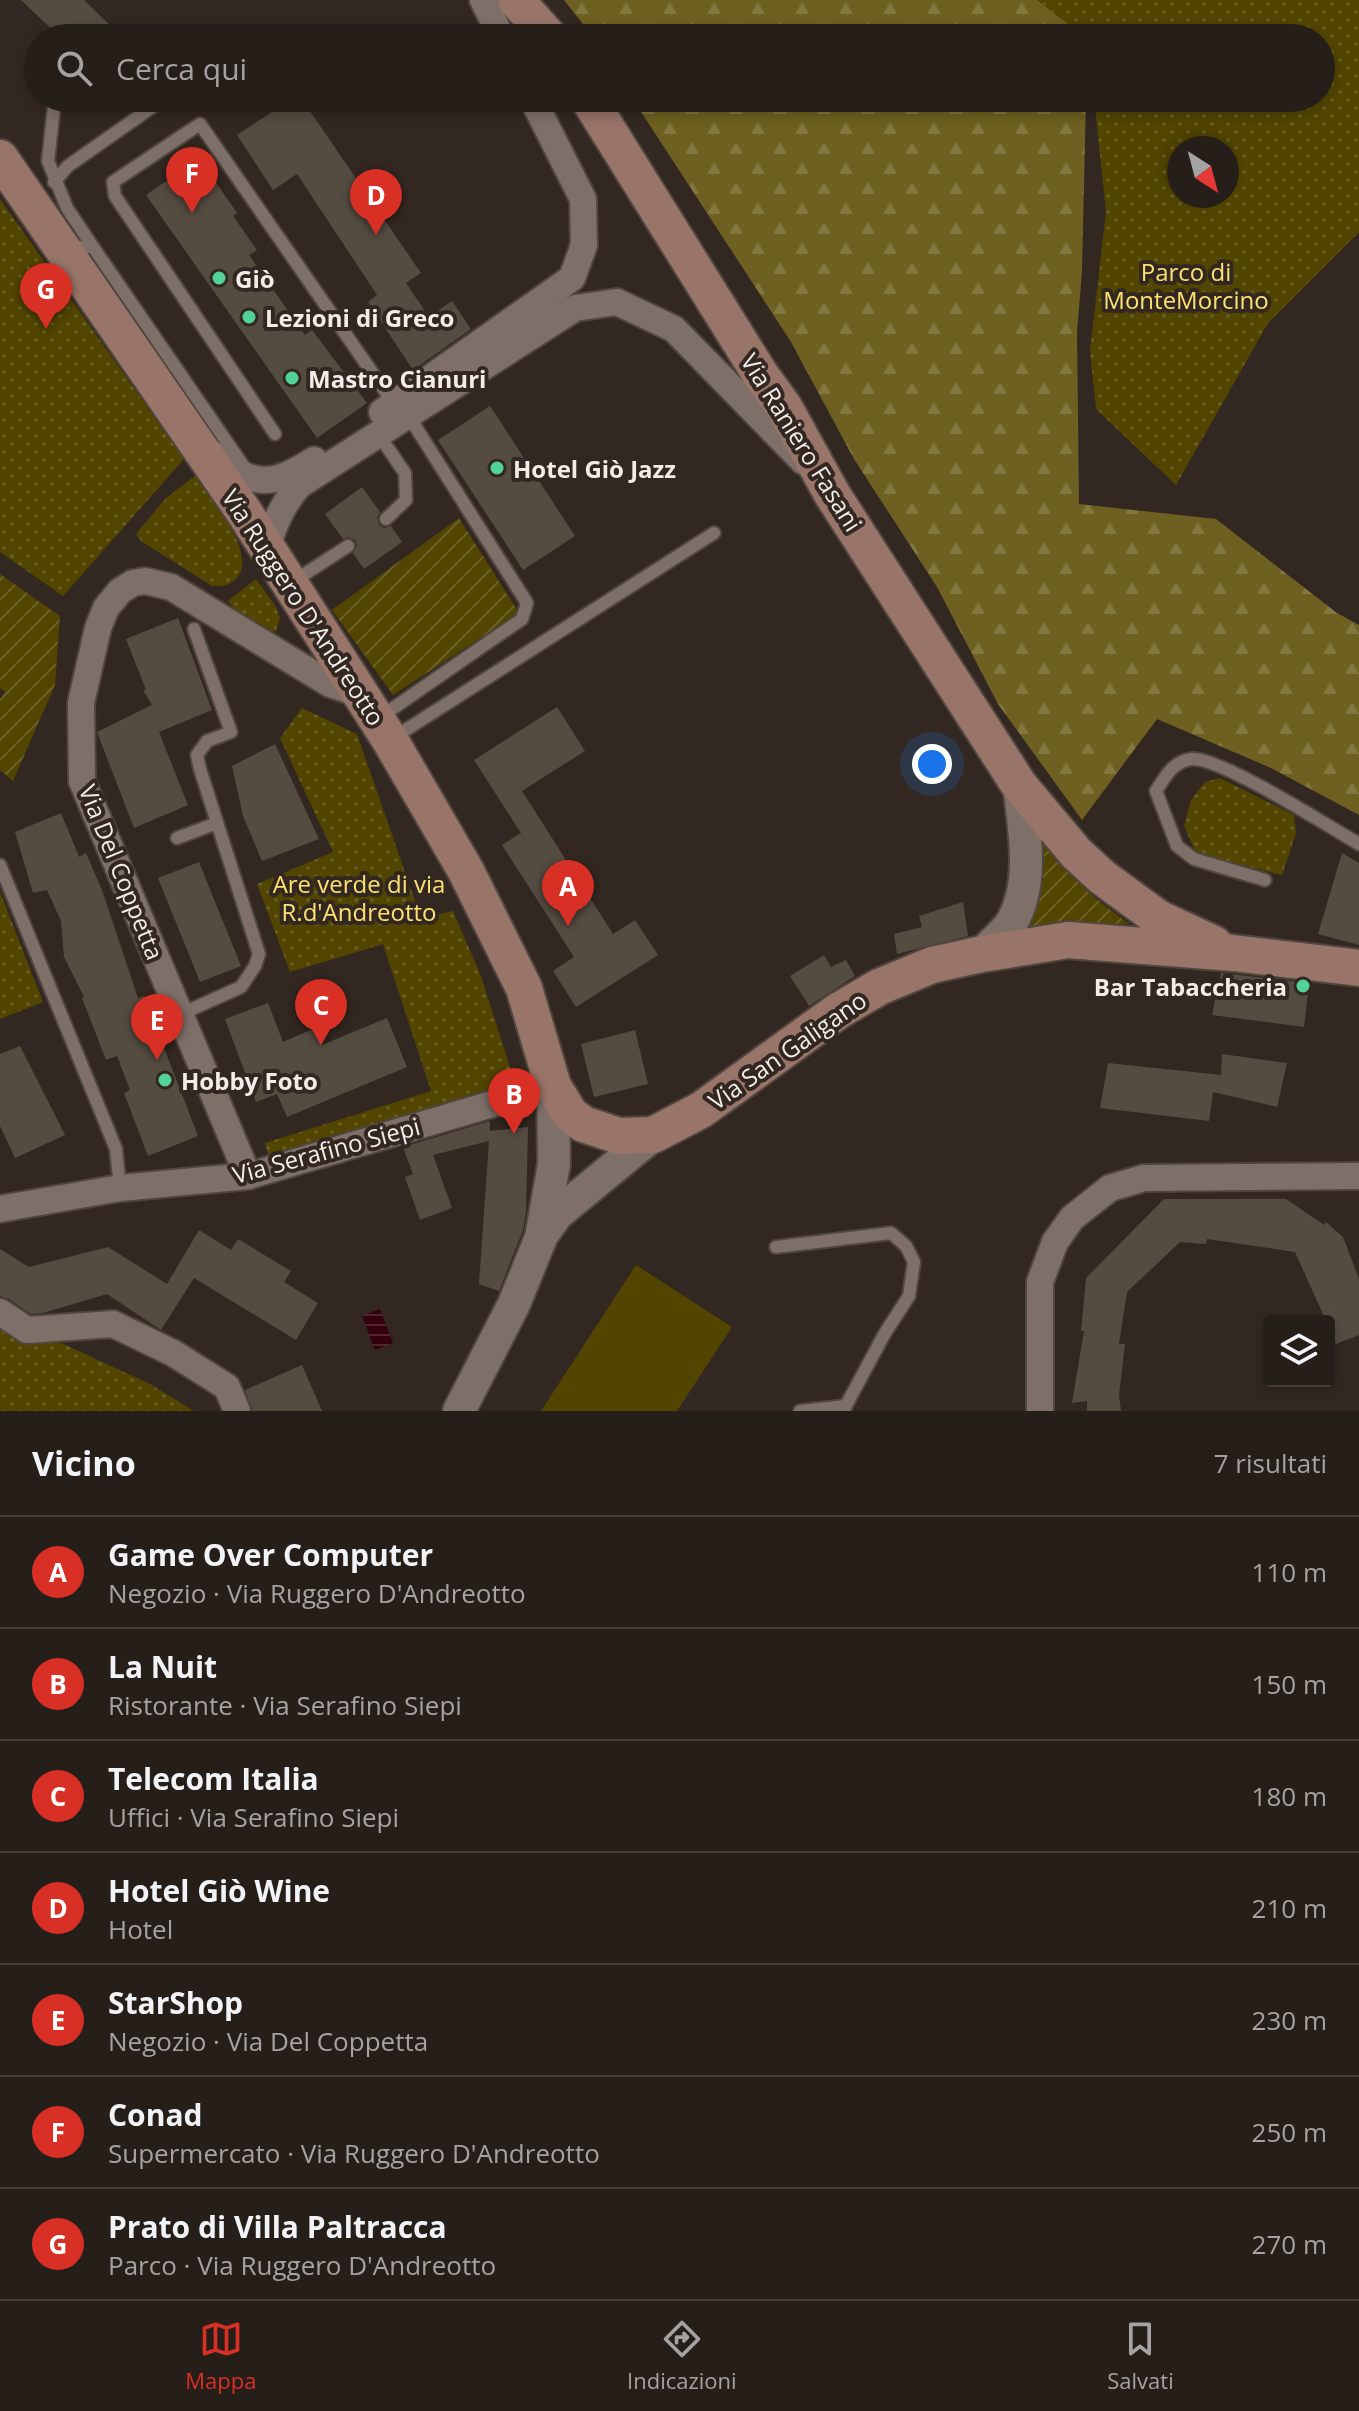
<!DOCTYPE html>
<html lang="it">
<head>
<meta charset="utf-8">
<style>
  :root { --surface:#261e19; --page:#2e2722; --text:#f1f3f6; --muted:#a4a2a2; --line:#423c38; --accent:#d93025 }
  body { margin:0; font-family:"Open Sans",sans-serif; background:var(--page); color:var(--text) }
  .controls { position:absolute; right:24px; bottom:24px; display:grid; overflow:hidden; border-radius:8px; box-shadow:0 4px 12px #0003 }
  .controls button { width:72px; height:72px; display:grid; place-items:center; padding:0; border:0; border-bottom:2px solid var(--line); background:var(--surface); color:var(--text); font:40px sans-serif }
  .compass { position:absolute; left:1167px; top:136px; width:72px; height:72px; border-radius:50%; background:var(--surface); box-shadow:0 4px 12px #0003; rotate:144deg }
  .you { position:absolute; left:932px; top:764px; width:28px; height:28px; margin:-20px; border:6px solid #fff; border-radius:50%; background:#1a73e8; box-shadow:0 0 0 12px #1a73e833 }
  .badge { display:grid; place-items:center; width:52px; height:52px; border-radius:50%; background:var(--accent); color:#fff; font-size:26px; font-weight:700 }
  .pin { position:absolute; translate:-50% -66px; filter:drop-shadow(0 2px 4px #0008) }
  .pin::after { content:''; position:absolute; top:42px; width:28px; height:24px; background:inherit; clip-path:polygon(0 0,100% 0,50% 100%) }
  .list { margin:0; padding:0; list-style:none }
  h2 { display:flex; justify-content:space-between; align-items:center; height:104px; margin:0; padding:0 32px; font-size:34px }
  h2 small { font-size:26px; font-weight:400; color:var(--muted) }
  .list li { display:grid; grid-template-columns:52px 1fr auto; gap:24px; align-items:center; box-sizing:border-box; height:112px; padding:0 32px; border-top:2px solid var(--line) }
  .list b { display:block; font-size:30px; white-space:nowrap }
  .list p { margin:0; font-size:26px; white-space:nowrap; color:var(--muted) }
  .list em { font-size:26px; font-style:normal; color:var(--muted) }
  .icon { flex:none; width:44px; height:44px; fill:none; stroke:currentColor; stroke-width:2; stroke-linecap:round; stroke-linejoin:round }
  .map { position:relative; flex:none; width:1359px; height:1411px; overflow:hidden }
  .search { position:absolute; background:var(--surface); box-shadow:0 4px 12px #0003; left:24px; right:24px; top:24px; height:88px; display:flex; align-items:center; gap:20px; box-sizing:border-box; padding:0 28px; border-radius:44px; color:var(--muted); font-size:30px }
  .sheet { height:888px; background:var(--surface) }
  nav { display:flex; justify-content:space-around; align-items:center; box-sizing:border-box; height:112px; border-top:2px solid var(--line); background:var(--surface); font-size:22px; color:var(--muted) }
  nav a { display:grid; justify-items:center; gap:4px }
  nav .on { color:var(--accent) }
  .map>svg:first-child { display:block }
  .grass { fill:url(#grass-dots); fill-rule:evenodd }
  .forest { fill:url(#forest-firs) }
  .garden { fill:url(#garden-furrows) }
  .pitch { fill:#524500 }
  .water { fill:url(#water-rules) }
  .building { fill:#554c41 }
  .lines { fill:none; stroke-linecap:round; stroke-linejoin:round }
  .service-casing { stroke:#4f463f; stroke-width:16 }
  .minor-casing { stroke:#4f463f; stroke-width:30 }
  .tertiary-casing { stroke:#4f463f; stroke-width:36 }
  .secondary-casing { stroke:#4f463f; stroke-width:40 }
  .service { stroke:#7e7068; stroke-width:12 }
  .minor { stroke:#7e7068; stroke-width:26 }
  .tertiary { stroke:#7e7068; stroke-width:32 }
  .secondary { stroke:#987469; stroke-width:36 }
  .poi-dot { fill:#51d398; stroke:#332821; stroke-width:3 }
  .labels { text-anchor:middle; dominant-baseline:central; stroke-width:8; stroke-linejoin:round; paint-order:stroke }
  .park-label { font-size:24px; fill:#fbe170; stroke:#332821 }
  .poi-label { font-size:24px; font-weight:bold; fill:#f3ece7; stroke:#332821; text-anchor:start }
  .street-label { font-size:24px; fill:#f3ece7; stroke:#332821 }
</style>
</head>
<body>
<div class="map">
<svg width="1359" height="1411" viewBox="0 0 1359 1411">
  <defs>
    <pattern id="grass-dots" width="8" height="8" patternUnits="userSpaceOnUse" patternTransform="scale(2)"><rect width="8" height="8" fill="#524500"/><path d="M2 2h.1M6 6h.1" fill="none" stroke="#6b6025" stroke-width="1.8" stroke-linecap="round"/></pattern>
    <pattern id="forest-firs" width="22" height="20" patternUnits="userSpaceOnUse" patternTransform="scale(2)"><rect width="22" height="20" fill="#6e6020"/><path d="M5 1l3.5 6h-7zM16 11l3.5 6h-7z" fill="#837740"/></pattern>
    <pattern id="garden-furrows" width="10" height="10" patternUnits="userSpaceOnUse" patternTransform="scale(2)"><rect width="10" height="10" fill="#524500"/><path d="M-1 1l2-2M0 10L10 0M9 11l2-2" fill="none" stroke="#6b6025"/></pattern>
    <pattern id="water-rules" width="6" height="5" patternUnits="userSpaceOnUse" patternTransform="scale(2)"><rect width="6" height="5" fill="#34000c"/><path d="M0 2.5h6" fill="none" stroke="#52252f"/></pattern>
  </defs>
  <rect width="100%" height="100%" fill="#332821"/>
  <g class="grass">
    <path d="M1037,0H1359V232L1268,323L1176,485L1096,409L1090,351L1106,212L1094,98H1321V38H1086ZM1179,148H1227V196H1179Z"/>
    <path d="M0,199L184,459L63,596L0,552Z"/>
    <path d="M196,475C210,497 261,557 235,580C228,586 221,587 212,586L141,541L136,534L166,498Z"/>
    <path d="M256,579L275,605L280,618L276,631C248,633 244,621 228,601Z"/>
    <path d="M302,708L357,734L421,918L453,911L481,976L515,1083L269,1158L265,1143L431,1091L383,944L290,972L257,884L333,852L280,738Z"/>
    <path d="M1220,778L1294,815L1296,833L1282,875L1196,853L1184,826L1191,800L1205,782Z"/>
    <path d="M0,892L43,1002L0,1019Z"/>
    <path d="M0,1329L28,1339L61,1343L150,1384L194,1411H0Z"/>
  </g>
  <g class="forest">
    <path d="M564,0H1037L1086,38H594Z"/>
    <path d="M632,98H1086L1082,271L1077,332L1079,504L1216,519L1337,613L1359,625V815L1271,768L1157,719L1082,820L998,704L937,587L854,459L791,342Z"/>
  </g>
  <g class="garden">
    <path d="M459,518L519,613L393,695L332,610Z"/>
    <path d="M0,574L60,616L55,685L13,781L0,770V699L5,692L0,688Z"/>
    <path d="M1033,825L1061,863L1090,894L1129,924L1062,923L1029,928L1037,880Z"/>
  </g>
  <path class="pitch" d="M636,1265L732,1327L677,1411H541Z"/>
  <path class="water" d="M380,1309L393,1343L375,1350L362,1316Z"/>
  <g class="building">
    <path d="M21,0H84L123,38H61Z"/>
    <path d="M293,98H301L421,273L406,283L429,317L452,301L471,329L413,370L368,302L377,295L297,174L273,190L237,135Z"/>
    <path d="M199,158L237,213L233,216L257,250L249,255L305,335L312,330L367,403L317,438L146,195Z"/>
    <path d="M490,406L575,536L523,570L438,440Z"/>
    <path d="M362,487L380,512L377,517L379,525L384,528L391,526L402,542L364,569L353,553L357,546L355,540L348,537L343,539L325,514Z"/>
    <path d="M178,618L212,710L159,732L188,805L134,828L97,732L152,705L143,690H146L126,639Z"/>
    <path d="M557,707L585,751L522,791L613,934L635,920L658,955L576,1007L553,971L574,957L502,845L521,833L474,760Z"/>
    <path d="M275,744L319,839L262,861L243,816L232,766Z"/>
    <path d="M61,813L79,857L86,853L102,890L138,998L144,996L198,1136L148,1156L124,1093L130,1090L117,1056L106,1060L82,998L84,997L64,957L61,921L47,890L33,893L15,832Z"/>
    <path d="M1342,853L1359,863V945L1318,934Z"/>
    <path d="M199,862L241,966L200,982L158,878Z"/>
    <path d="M963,902L968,936L897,954L894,934L922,927L919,916Z"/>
    <path d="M824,955L831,967L846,960L855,976L809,1006L790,976Z"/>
    <path d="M1221,973L1309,983L1304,1027L1212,1015Z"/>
    <path d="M268,1003L283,1042L315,1028L322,1045L387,1018L407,1067L287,1117L277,1094L256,1102L225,1019Z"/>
    <path d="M635,1030L648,1084L594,1097L581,1044Z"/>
    <path d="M20,1046L65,1135L15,1158L0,1126V1054Z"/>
    <path d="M1222,1054L1287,1063L1277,1107L1213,1092L1209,1121L1100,1108L1108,1063L1221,1075Z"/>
    <path d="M490,1121V1131L528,1127L526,1211L523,1230L499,1291L479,1284L489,1141L433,1155L452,1208L420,1220L405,1177L413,1174L403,1147Z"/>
    <path d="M1164,1199H1286L1324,1225L1326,1222L1343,1237L1359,1279V1335L1336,1344L1329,1328V1321H1326L1295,1252L1207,1239L1206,1244L1180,1242L1127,1292L1119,1344H1125L1119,1395L1121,1411H1087V1401L1072,1403L1084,1331H1081L1086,1278Z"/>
    <path d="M199,1230L231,1250L238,1239L291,1271L284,1282L318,1303L296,1340L194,1278L161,1330L107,1294L43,1313L31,1314L9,1299L0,1296V1249L29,1267L108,1247L167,1284Z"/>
    <path d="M302,1365L322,1411H253L245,1390Z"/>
  </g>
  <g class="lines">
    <defs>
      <g id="service">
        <path d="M55,98L48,161L67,208L93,247"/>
        <path d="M54,182L68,166L165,98"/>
        <path d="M66,247H93L244,467"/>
        <path d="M275,434L115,196L113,182L200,124L394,404"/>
        <path d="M378,434L405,473L406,500L386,519"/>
        <path d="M294,581L348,546"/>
        <path d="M379,718L522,619L527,603L408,415"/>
        <path d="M393,738L714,533"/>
        <path d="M177,838L217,823"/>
        <path d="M0,865L116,1149L120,1188"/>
        <path d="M1265,880L1194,859L1177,846L1156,791C1165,777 1173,761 1192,759C1220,757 1328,826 1359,844"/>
        <path d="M181,1014L241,987L255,966L259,954L200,769L197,755L207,741L231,732L194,629"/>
        <path d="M776,1247L891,1233L906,1246L914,1262L909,1296L885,1333L843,1411"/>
        <path d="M800,1411L846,1406"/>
      </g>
      <g id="minor">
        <path d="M483,0L502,38"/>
        <path d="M382,412L572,278L584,245L583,199L532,98"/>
        <path d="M211,453C252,486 269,489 314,460"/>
        <path d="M267,548C274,524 282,505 299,485L575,308L617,302L674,329L803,461"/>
        <path d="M248,1176L82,781L81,703L98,628L106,608L120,591L133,583L145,581L171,587L330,684L360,694"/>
        <path d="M0,1209L120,1188L248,1176L553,1086"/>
        <path d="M0,1312L27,1330L113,1324L173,1353L227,1387L237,1411"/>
        <path d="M1040,1411V1282L1055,1242L1072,1218L1110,1188L1144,1178L1359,1176"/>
      </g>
      <g id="tertiary">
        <path d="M982,954C991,944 1005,933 1012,922C1035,881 1024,829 1019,785"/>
        <path d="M542,1232L554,1164L553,1086"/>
        <path d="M459,1411L514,1304L542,1235L557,1214L653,1135"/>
      </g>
      <g id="secondary">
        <path d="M516,0L550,38"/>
        <path d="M588,98L760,374L784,407L832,494L1019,785L1076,853L1102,877L1158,918L1214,944"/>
        <path d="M0,158L244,512L390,740L466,871L524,988L553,1086L570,1114L583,1124L619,1136L653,1135L701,1110L838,1011L879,987L932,965L982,954L1068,940L1233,953L1359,968"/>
      </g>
    </defs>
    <use href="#service" class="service-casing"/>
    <use href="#minor" class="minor-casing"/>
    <use href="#tertiary" class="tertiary-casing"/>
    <use href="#secondary" class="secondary-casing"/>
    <use href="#service" class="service"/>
    <use href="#minor" class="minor"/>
    <use href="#tertiary" class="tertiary"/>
    <use href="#secondary" class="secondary"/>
  </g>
  <g class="poi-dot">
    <circle cx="219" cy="278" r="8"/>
    <circle cx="249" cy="317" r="8"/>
    <circle cx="292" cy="378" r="8"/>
    <circle cx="497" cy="468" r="8"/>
    <circle cx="1303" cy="986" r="8"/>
    <circle cx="165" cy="1080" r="8"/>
  </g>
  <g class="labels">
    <g class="park-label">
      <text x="1186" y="271">Parco di<tspan x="1186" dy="28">MonteMorcino</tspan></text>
      <text x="359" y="883">Are verde di via<tspan x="359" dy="28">R.d'Andreotto</tspan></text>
    </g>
    <g class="poi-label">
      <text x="235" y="278">Giò</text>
      <text x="265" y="317">Lezioni di Greco</text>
      <text x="308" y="378">Mastro Cianuri</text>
      <text x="513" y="468">Hotel Giò Jazz</text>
      <text x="1287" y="986" text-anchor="end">Bar Tabaccheria</text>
      <text x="181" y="1080">Hobby Foto</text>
    </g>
    <g class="street-label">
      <text transform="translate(802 442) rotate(58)">Via Raniero Fasani</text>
      <text transform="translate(304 607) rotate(57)">Via Ruggero D'Andreotto</text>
      <text transform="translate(122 872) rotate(68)">Via Del Coppetta</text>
      <text transform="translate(787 1050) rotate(-35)">Via San Galigano</text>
      <text transform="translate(326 1150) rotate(-15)">Via Serafino Siepi</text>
    </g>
  </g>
</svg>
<div class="controls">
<button><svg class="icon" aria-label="layers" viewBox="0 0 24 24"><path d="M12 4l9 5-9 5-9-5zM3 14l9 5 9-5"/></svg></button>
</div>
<svg class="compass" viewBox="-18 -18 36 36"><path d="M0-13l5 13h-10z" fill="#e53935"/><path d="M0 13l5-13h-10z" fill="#a4a2a2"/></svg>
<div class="you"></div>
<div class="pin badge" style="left:568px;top:926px">A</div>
<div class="pin badge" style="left:514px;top:1134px">B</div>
<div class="pin badge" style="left:321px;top:1045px">C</div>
<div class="pin badge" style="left:376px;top:235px">D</div>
<div class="pin badge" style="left:157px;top:1060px">E</div>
<div class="pin badge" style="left:192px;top:213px">F</div>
<div class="pin badge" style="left:46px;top:329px">G</div>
<div class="search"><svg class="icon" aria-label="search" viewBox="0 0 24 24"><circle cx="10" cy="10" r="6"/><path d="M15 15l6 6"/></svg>Cerca qui</div>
</div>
<section class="sheet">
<h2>Vicino<small>7 risultati</small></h2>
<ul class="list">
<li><span class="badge">A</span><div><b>Game Over Computer</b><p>Negozio · Via Ruggero D'Andreotto</p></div><em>110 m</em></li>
<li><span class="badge">B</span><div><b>La Nuit</b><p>Ristorante · Via Serafino Siepi</p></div><em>150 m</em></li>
<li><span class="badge">C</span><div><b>Telecom Italia</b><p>Uffici · Via Serafino Siepi</p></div><em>180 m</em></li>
<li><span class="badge">D</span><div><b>Hotel Giò Wine</b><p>Hotel</p></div><em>210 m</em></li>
<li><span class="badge">E</span><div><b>StarShop</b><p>Negozio · Via Del Coppetta</p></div><em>230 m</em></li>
<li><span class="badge">F</span><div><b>Conad</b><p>Supermercato · Via Ruggero D'Andreotto</p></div><em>250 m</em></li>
<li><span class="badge">G</span><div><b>Prato di Villa Paltracca</b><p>Parco · Via Ruggero D'Andreotto</p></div><em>270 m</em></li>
</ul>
</section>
<nav>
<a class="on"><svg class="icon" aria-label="map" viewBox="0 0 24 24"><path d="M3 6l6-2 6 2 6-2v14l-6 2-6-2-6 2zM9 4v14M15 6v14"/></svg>Mappa</a>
<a><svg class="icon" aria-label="directions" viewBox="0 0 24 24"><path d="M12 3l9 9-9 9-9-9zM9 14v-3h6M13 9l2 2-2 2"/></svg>Indicazioni</a>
<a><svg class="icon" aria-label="saved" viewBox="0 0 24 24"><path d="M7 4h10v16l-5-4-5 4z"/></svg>Salvati</a>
</nav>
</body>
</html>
